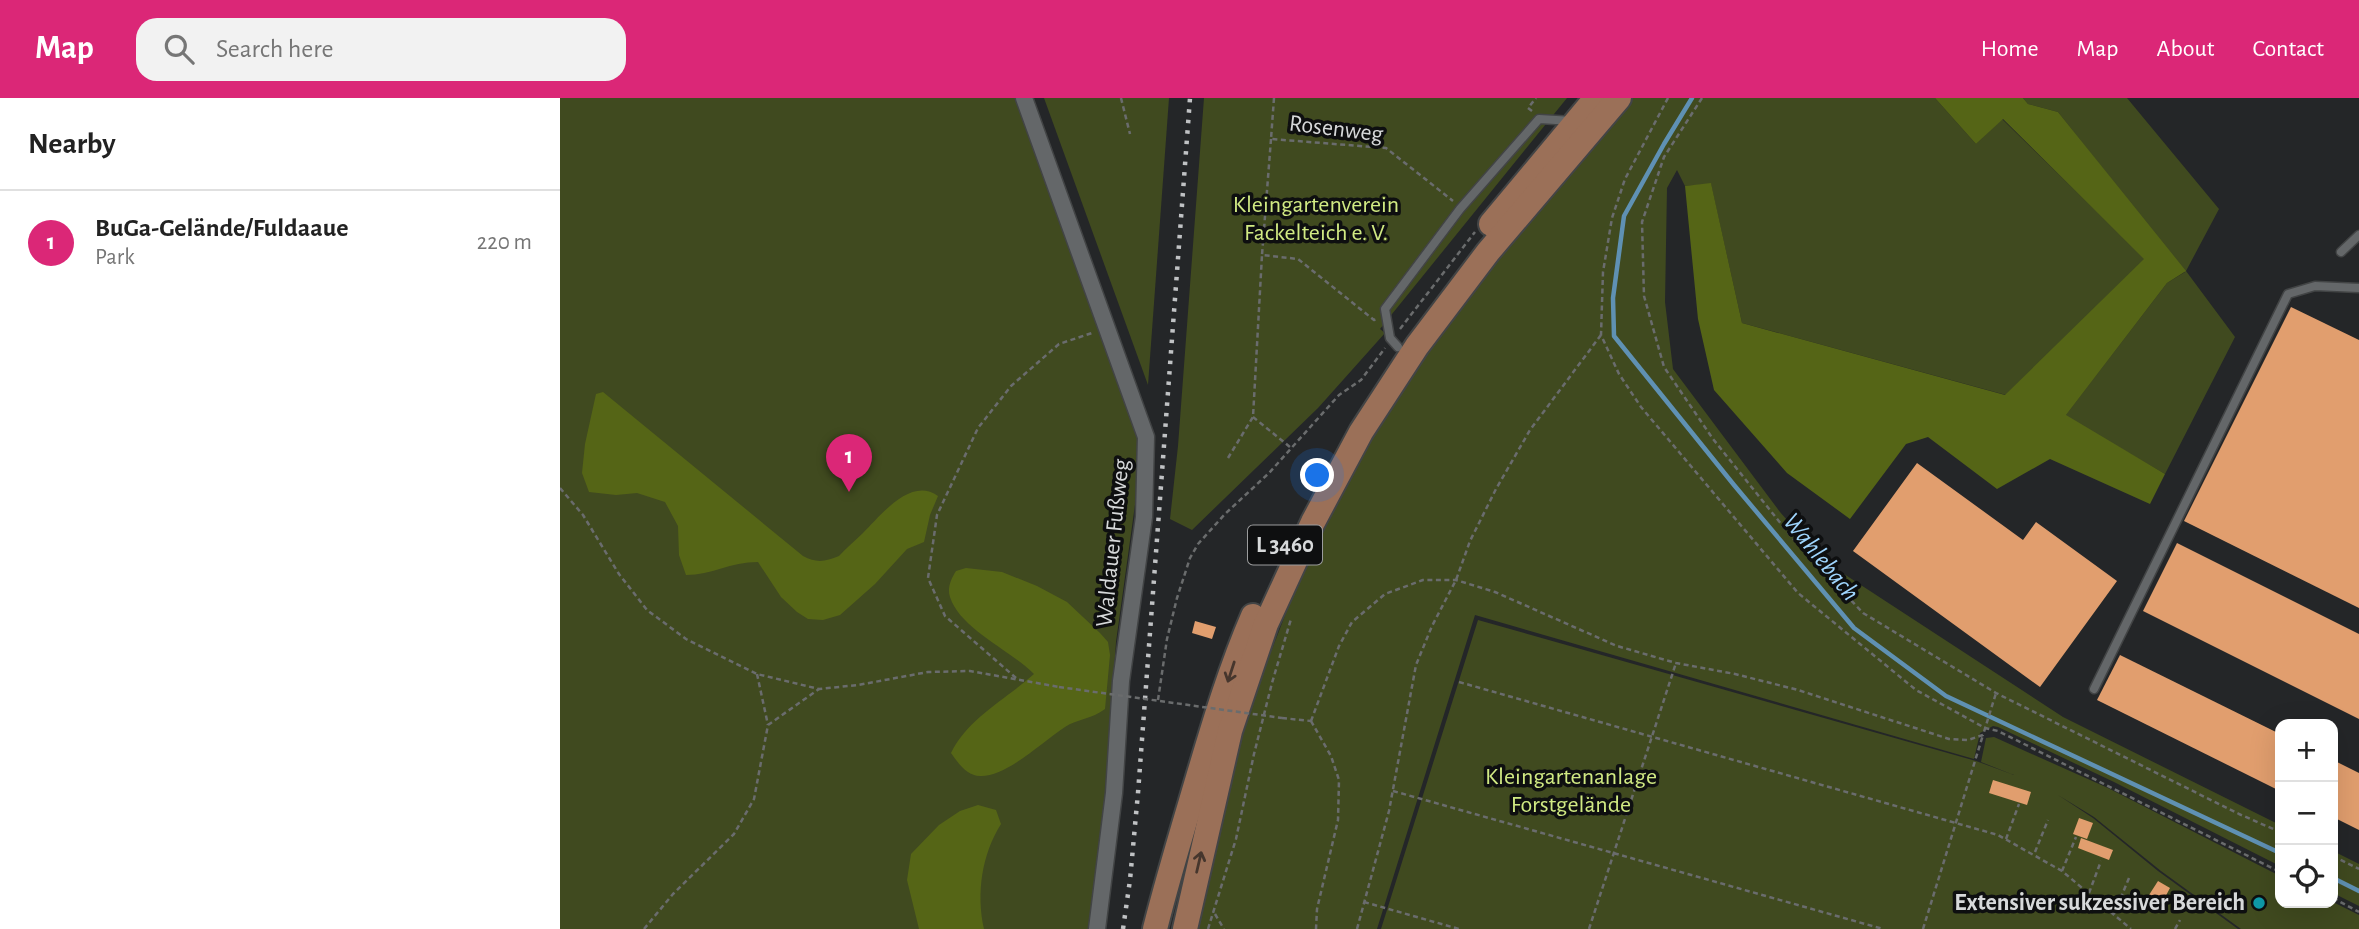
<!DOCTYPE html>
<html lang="en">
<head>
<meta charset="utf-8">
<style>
  :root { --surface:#fff; --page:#f2f2f2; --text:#222; --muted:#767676; --line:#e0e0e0; --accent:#db2777 }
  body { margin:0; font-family:"Alegreya Sans",sans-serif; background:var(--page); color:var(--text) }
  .controls { position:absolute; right:21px; bottom:21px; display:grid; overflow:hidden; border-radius:14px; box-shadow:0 7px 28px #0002 }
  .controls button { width:63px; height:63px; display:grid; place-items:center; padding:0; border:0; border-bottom:2px solid var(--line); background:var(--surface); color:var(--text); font:35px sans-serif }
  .you { position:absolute; left:758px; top:378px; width:24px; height:24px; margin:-18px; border:5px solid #fff; border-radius:50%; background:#1a73e8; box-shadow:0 0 0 10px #1a73e833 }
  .badge { display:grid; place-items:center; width:46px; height:46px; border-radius:50%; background:var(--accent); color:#fff; font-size:23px; font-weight:700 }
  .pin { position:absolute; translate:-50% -58px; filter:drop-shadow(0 2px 4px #0008) }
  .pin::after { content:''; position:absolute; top:37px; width:24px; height:21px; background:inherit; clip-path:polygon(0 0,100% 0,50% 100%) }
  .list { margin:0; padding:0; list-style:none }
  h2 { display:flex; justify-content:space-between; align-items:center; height:91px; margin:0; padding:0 28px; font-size:30px }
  h2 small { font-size:23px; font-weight:400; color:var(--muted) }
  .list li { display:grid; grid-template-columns:46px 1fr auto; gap:21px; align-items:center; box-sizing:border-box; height:105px; padding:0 28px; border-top:2px solid var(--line) }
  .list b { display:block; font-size:26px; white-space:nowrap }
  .list p { margin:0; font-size:23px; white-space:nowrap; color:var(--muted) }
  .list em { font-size:23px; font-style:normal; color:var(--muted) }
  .icon { flex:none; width:38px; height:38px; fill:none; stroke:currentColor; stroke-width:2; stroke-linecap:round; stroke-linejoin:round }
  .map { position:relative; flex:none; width:1799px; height:831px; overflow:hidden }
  header { display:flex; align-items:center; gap:42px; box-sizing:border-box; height:98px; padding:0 35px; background:var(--accent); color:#fff }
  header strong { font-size:33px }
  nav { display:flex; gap:38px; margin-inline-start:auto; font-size:24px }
  .search { width:490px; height:63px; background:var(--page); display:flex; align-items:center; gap:18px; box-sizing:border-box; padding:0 24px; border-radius:21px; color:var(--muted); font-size:26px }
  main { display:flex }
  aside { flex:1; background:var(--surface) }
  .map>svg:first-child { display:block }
  .green { fill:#404a1f }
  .forest { fill:#556516 }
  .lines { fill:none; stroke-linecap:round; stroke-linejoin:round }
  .stream { stroke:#5f91b3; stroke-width:4.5 }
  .building { fill:#e19e6e }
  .lane-casing { stroke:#424445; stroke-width:11 }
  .street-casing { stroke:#424445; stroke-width:19 }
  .primary-casing { stroke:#424445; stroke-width:28 }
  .path { stroke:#6a6c6d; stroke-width:2.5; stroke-dasharray:5 3.5; stroke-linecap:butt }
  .lane { stroke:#646769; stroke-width:8 }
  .street { stroke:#646769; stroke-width:16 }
  .primary { stroke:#9b7058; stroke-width:24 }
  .rail { stroke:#c0c2c4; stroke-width:4.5; stroke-dasharray:3.5 7; stroke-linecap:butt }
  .path-bridge { stroke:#6a6c6d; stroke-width:2.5; stroke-dasharray:5 3.5; stroke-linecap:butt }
  .oneway { stroke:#46362d }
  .culture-dot { fill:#0f9aa8; stroke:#0e0f10; stroke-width:2.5 }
  .labels { text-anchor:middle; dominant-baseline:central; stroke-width:7; stroke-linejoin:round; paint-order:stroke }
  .shield { fill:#0e0f10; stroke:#9b9c9d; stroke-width:2 }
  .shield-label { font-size:23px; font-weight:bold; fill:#d7d9da }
  .street-label { font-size:24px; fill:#d7d9da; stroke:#0e0f10 }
  .park-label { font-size:24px; fill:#d1ea83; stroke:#0e0f10 }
  .poi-label { font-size:24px; font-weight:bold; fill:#d7d9da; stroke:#0e0f10; text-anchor:end }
  .water-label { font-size:26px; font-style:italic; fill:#9fd5fd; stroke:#0e0f10 }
</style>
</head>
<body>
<header>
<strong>Map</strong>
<div class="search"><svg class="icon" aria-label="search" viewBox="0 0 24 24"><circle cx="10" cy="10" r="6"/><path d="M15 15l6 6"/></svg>Search here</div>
<nav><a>Home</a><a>Map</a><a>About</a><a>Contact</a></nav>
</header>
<main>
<aside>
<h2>Nearby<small></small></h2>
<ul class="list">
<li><span class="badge">1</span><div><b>BuGa-Gelände/Fuldaaue</b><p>Park</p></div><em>220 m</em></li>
</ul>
</aside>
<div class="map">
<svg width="1799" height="831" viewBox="0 0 1799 831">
  <rect width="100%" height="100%" fill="#242628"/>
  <g class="green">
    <path d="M0,0H459L583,349L556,544L546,696L538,781L529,831H0Z"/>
    <path d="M484,0H609L588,287Z"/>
    <path d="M644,0H1007L832,216L820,231L825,235L758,310L632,432L610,421L618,348Z"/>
    <path d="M1069,0H1375L1416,46L1442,21L1585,161L1446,297L1182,225L1151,86L1125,88L1117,72L1107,90L1105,204L1113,271L1220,414L1261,461L1503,619L1720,727V768L1554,684L1438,629L1433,628L1420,635L1414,661L915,517L817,831H635L690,608L748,458L797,358L866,248Z"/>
    <path d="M1463,0H1567L1659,111L1626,173L1675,239L1605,376L1505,318L1607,185L1625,174L1498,14L1468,6Z"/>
    <path d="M918,522L1416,663L1454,677L1421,664L1426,640L1434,639L1548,690L1720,778V805L1773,804L1799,817V831H1681L1601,773L1534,719L1498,697L1533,720L1598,773L1678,831H821Z"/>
    <path d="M1773,753L1799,766V808L1773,795Z"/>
  </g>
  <g class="forest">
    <path d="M1375,0H1463L1468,6L1498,14L1626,173L1607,185L1506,317L1605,376L1590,406L1490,361L1437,391L1368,339L1346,346L1290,421L1227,375L1154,292L1138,221L1125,88L1151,85L1182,225L1445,297L1584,161L1443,21L1416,46Z"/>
    <path d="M43,294L243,458C256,465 265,464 279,458C286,450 295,443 303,435C321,417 351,378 378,398L370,417L364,444L347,451L315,486L280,517L263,522L248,521L237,514L221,499L198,464C170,464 152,477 126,477L119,457L118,428L105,404L77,395L56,397L29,394L22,375L25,346L36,296Z"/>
    <path d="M406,470L442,474L477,488L507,504L540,535L548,544L550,557L545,611C532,621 517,621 505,629C483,643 447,679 420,678C407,678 398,665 391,655C408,620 445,602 474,576C452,553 400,531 390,499C387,490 391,481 396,473Z"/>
    <path d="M418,707L436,712L441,726C422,756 416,795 424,831H359L347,782L351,756L379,727L400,713Z"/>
  </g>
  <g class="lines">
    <g class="stream">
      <path d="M1132,0L1104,46L1064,118L1053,200L1054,238L1174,387L1294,530L1386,598L1720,755"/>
      <path d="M1773,780L1799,793"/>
    </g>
  </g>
  <g class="building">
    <path d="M1731,209L1799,242V510L1624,423Z"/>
    <path d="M1357,365L1463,442L1476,424L1557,483L1480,589L1293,453Z"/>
    <path d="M1617,445L1799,536V621L1583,513Z"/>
    <path d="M635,523L656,529L652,541L632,535Z"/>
    <path d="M1560,557L1720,636V693L1537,602Z"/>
    <path d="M1773,662L1799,675V732L1773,719Z"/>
    <path d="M1433,682L1471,694L1467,707L1429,695Z"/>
    <path d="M1519,720L1533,725L1527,741L1513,736Z"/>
    <path d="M1521,740L1553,752L1549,762L1518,750Z"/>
    <path d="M1598,783L1610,790L1602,805L1589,797Z"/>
  </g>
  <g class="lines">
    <defs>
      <g id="lane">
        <path d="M1781,154L1799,137"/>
        <path d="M838,249L830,240L825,211L900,111L979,21L1013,23"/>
        <path d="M1534,591L1728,196L1755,188L1799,190"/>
      </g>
      <path id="street" d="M464,0L586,339L584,419L561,583L554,695L537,831"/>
      <g id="primary">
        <path d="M931,126L1036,0"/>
        <path d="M595,831C608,779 624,727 639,676C655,622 671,569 693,518"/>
        <path d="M625,831L670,633L706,526L753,424L801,334L857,248L928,154L1059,0"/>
      </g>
    </defs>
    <use href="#lane" class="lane-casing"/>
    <use href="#street" class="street-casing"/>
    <use href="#primary" class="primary-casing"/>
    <g class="path">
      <path d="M561,0L570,36"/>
      <path d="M714,0L711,41L826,50L893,103"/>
      <path d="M1108,0L1065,81L1052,120L1043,174L1041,237L1059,276L1081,309L1238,495L1356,592L1425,630L1438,633L1720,774"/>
      <path d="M1142,0L1104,59L1082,124L1084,198L1104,269L1153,341L1230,437L1303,515L1436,595L1679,716L1720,734"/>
      <path d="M972,13L968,10L976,0"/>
      <path d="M711,41L702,157L738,161L814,222L817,221"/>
      <path d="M840,231L915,134"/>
      <path d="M693,319L730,349"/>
      <path d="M668,360L693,319L702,157"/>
      <path d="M0,390L23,417L59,476L87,512L126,541L197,576L259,591L298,587L368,574L410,573L499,589"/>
      <path d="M197,576L208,627"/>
      <path d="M456,580L385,518L368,480L377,417L418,330L451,288L499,246L532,235"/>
      <path d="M899,584L1438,737L1502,773L1571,831"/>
      <path d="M598,602L607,541L617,500L630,460L638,446L665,416L709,375L779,297L801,282L825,250"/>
      <path d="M722,620L751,623"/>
      <path d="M751,623L779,548L792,524L825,496L863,482H896L935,494L1057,548L1116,565L1175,576L1238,592L1389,641L1408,642L1423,637L1436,595"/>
      <path d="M751,623L771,658L779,682L778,722L757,811L756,831"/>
      <path d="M833,693L1323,831"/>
      <path d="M1446,741L1459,706"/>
      <path d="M1475,754L1488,722"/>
      <path d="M1773,758L1799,771"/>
      <path d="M1502,773L1516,739"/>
      <path d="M1529,795L1541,763"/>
      <path d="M1773,800L1799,814"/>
      <path d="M804,804L899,831"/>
      <path d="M655,816L664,831"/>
      <path d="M1554,816L1569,780"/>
      <path d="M84,831L113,796L174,736L194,701L208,627L259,591"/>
      <path d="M648,831L676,741L694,656L712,585L731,521"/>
      <path d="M797,831L829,713L856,567L872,528L896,482L910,443L936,391L970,332L1041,237"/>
      <path d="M1029,831L1116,565"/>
      <path d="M1363,831L1423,637"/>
      <path d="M1615,831L1620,822"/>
    </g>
    <use href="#lane" class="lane"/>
    <use href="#street" class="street"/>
    <use href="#primary" class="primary"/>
    <path class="rail" d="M563,831L570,782L578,695L630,0"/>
    <path class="path-bridge" d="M499,589L722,620"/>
  </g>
  <defs><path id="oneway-shaft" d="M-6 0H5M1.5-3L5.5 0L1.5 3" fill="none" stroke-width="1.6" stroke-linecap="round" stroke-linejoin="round" transform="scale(1.75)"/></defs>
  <g class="oneway">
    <use href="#oneway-shaft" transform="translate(671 574) rotate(108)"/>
    <use href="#oneway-shaft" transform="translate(639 764) rotate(-77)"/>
  </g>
  <circle class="culture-dot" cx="1699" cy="805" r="7"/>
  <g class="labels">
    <rect class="shield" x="688" y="427.5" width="74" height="39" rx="5"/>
    <g class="shield-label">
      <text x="725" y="447">L 3460</text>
    </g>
    <g class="street-label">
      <text transform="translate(776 31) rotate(7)">Rosenweg</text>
      <text transform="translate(553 445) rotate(-84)">Waldauer Fußweg</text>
    </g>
    <g class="park-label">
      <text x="756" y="107">Kleingartenverein<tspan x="756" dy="28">Fackelteich e. V.</tspan></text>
      <text x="1011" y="679">Kleingartenanlage<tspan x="1011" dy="28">Forstgelände</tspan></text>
    </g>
    <g class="poi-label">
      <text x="1685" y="805">Extensiver sukzessiver Bereich</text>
    </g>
    <g class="water-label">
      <text transform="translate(1261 459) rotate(51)">Wahlebach</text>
    </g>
  </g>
</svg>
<div class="controls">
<button>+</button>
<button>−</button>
<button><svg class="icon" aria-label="locate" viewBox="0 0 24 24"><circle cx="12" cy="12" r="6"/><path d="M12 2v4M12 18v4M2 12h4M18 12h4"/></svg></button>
</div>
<div class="you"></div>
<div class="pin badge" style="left:289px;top:394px">1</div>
</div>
</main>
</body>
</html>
